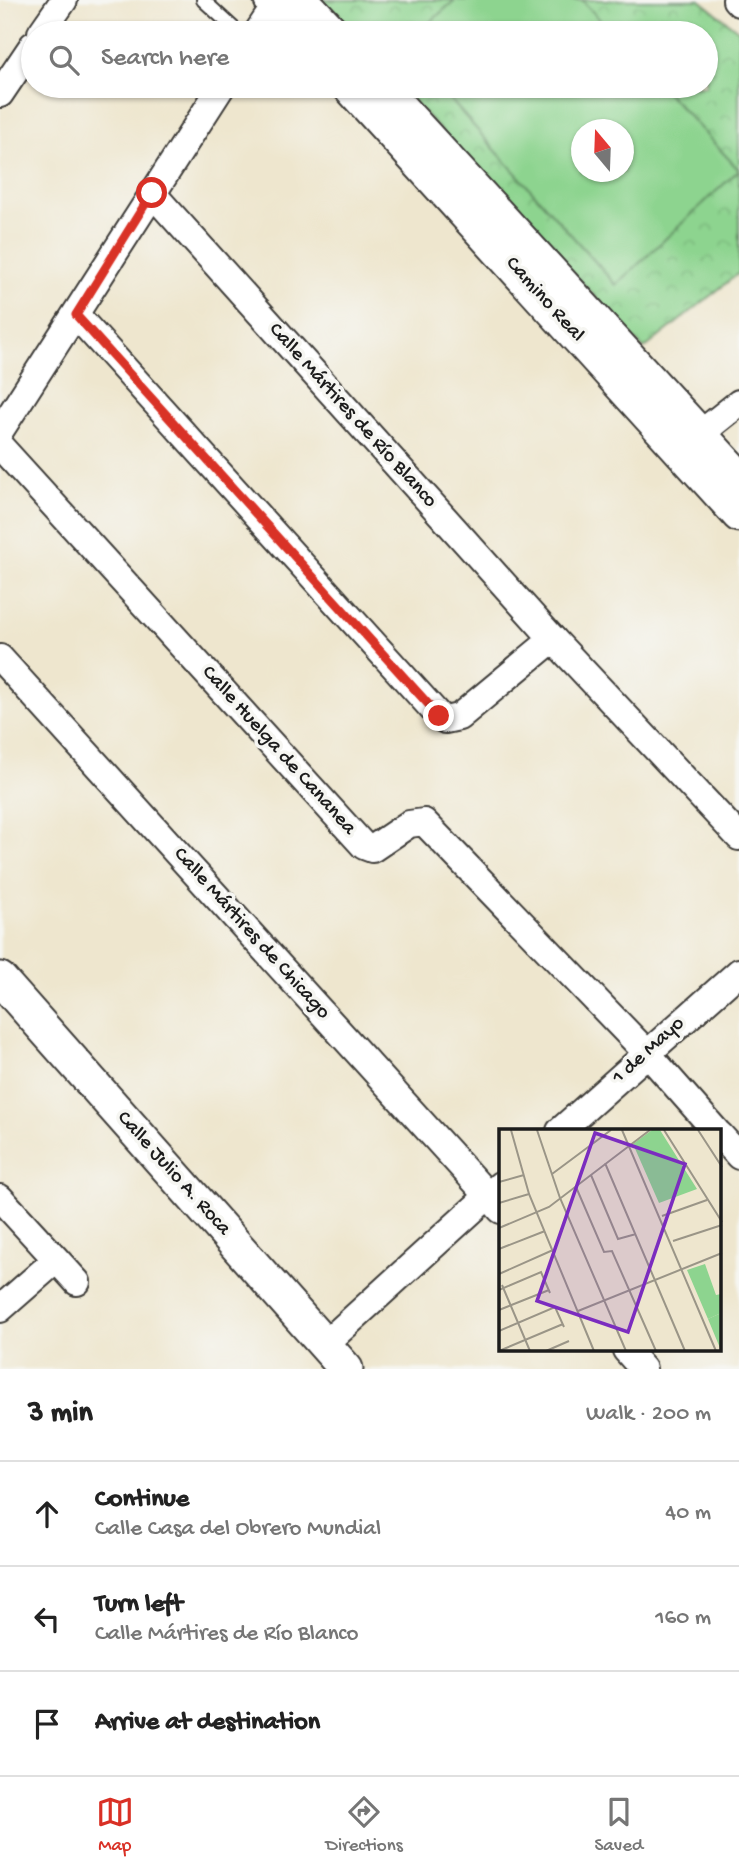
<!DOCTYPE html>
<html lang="en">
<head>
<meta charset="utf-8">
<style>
  :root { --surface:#fff; --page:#f2f2f2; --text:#222; --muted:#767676; --line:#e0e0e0; --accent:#d93025 }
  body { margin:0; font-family:"Gochi Hand",sans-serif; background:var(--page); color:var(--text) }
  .compass { position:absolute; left:571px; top:119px; width:63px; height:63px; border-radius:50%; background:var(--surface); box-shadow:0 2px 5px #0004; rotate:341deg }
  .stop { position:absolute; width:21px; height:21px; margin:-16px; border:5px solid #d93025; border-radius:50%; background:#fff }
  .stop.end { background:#d93025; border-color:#fff; box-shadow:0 2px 7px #0008 }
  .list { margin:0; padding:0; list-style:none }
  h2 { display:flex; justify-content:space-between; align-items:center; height:91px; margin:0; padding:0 28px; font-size:30px }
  h2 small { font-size:23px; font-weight:400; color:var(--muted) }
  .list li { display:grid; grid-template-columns:46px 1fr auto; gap:21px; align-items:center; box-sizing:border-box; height:105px; padding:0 28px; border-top:2px solid var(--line) }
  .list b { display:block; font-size:26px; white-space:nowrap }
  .list p { margin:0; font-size:23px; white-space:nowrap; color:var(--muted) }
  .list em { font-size:23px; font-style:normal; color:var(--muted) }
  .icon { flex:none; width:38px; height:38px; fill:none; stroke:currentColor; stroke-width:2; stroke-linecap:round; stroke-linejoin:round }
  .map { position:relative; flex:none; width:739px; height:1369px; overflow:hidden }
  .search { position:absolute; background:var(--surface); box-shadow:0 2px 5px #0004; left:21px; right:21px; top:21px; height:77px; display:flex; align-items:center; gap:18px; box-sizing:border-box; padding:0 24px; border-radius:38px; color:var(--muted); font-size:26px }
  .sheet { height:406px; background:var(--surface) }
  nav { display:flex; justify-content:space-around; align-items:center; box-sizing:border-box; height:98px; border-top:2px solid var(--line); background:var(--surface); font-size:19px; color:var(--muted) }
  nav a { display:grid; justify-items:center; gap:4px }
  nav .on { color:var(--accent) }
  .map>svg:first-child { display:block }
  .park { fill:url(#park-crowns); stroke:#547856; stroke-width:2; fill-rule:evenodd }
  .garden { fill:#8dd48f; stroke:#547856; stroke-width:2; fill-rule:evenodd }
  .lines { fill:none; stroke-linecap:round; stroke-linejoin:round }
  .service-casing { stroke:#3c3a37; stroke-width:16 }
  .minor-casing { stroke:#3c3a37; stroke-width:30 }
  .tertiary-casing { stroke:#3c3a37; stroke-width:37 }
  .service { stroke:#fff; stroke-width:12 }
  .minor { stroke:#fff; stroke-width:26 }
  .tertiary { stroke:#fff; stroke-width:33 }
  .route { stroke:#d93025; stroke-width:9 }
  .labels { text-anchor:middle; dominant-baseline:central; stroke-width:7; stroke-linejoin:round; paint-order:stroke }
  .street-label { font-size:21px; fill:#1c1c1c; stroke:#f6f6f2 }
  .inset-road { fill:none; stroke:#9a9587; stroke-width:2 }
  .view { fill:#7b2cbf; fill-opacity:0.15; stroke:#7b2cbf; stroke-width:3.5 }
  .inset-edge { fill:none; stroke:#1c1c1c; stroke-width:3.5 }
</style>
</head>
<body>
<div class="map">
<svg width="739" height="1369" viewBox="0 0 739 1369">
  <defs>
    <pattern id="park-crowns" width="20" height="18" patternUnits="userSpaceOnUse" patternTransform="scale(1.75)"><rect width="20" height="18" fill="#8dd48f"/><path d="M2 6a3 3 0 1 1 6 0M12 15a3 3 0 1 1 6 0" fill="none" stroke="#79b57b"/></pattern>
  </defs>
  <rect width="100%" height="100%" fill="#f6f6f2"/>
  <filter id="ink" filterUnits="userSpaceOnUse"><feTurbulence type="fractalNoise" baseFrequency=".0143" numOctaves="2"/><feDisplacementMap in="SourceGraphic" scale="14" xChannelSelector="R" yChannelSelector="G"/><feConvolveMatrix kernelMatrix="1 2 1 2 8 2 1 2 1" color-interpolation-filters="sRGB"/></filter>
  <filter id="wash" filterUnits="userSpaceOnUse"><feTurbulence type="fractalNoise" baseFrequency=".00686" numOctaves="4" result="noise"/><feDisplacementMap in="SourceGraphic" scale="28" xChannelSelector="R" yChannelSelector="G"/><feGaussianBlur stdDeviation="1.57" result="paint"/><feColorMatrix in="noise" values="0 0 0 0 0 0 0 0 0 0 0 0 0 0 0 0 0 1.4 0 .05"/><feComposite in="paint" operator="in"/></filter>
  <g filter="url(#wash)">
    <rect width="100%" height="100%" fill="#eee6ce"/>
    <path class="park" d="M320,0H700L739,31V273L644,349L399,86H706V33H350ZM582,130H624V172H582Z"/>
    <g class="garden">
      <path d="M455,0H582L612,33H418Z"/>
      <path d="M438,86H661L739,170L616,285ZM582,130H624V172H582Z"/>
    </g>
  </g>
  <g filter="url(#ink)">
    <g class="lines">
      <defs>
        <path id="service" d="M203,0L239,33"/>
        <g id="minor">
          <path d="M736,0L739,3"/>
          <path d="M41,33L64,0"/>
          <path d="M257,33L279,0"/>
          <path d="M0,94L33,45"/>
          <path d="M152,193L553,639L739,837"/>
          <path d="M76,315L439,716L445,720L459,717L553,639"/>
          <path d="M0,431L222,86"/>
          <path d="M700,434L739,403"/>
          <path d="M0,446L364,846L372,849L409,824L424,822L647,1053L716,1131"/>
          <path d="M0,658L501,1210"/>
          <path d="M560,1131L739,972"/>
          <path d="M720,1135L739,1156"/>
          <path d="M0,1198L77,1282"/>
          <path d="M0,1309L56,1260"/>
          <path d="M324,1345L500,1185"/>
          <path d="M626,1350L643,1369"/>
        </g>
        <g id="tertiary">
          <path d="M271,0L301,33"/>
          <path d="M302,0L333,33"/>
          <path d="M349,86L739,515"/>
          <path d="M380,86L739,477"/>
          <path d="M0,979L346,1369"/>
        </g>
      </defs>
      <use href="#service" class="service-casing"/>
      <use href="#minor" class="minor-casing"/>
      <use href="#tertiary" class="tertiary-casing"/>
      <use href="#service" class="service"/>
      <use href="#minor" class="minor"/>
      <use href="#tertiary" class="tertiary"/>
    </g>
  </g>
  <g class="lines" filter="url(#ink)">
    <path class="route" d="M152,193L76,315L439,716"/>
  </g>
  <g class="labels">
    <g class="street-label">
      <text transform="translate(544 300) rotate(48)">Camino Real</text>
      <text transform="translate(352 416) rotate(48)">Calle Mártires de Río Blanco</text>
      <text transform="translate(278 751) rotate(48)">Calle Huelga de Cananea</text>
      <text transform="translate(251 934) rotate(48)">Calle Mártires de Chicago</text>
      <text transform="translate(649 1051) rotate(-42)">1 de Mayo</text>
      <text transform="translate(173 1174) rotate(48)">Calle Julio A. Roca</text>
    </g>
  </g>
  <g transform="translate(499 1129)">
    <rect width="222" height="222" fill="#eee6ce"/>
    <path d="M153,1H161L198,60L160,74L134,15ZM206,135L217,166L222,165V184L209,190L188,141Z" fill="#8dd48f"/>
    <path d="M163,18L179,56L159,65L143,27ZM222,184L223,219H221L209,190Z" fill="#8dd48f"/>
    <path class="inset-road" d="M12,1L30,65L95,222M38,1L61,69L127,222M123,1L217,222M165,1L223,93M199,1L223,38M106,34L186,222M53,45L112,1M92,46L119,110L137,105M0,53L25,46M77,58L105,123L113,122L157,222M0,74L30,65M163,87L208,71M0,99L50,78L151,1M174,112L223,96M0,120L46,102M0,145L54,121M3,156L31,222M0,161L42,143L51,164M0,181L50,161M79,182L223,124M0,202L56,178L65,198M0,222L64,195M47,222L70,212"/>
    <path class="view" d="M96,4L186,35L129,203L38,172Z"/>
    <rect width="222" height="222" class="inset-edge"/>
  </g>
</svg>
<svg class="compass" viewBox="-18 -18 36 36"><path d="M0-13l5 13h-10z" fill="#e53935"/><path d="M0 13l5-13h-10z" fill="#767676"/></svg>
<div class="stop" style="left:152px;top:193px"></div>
<div class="stop end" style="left:439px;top:716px"></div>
<div class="search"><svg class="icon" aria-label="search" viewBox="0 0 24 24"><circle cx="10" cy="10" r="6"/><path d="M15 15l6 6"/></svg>Search here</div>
</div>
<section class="sheet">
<h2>3 min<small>Walk · 200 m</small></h2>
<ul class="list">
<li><svg class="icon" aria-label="ahead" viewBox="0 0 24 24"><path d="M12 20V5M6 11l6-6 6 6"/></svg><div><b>Continue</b><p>Calle Casa del Obrero Mundial</p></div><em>40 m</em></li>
<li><svg class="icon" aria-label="left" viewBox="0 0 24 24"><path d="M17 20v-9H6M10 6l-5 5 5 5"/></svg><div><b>Turn left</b><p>Calle Mártires de Río Blanco</p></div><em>160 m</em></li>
<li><svg class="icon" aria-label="arrive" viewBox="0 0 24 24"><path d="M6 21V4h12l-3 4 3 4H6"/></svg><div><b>Arrive at destination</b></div></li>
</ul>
</section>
<nav>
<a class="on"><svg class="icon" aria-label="map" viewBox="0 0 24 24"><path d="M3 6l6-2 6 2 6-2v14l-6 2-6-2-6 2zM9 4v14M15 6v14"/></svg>Map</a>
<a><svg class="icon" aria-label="directions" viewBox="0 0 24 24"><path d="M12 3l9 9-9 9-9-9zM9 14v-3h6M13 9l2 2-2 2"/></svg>Directions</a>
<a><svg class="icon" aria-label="saved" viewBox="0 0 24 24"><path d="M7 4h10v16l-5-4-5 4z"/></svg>Saved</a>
</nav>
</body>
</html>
